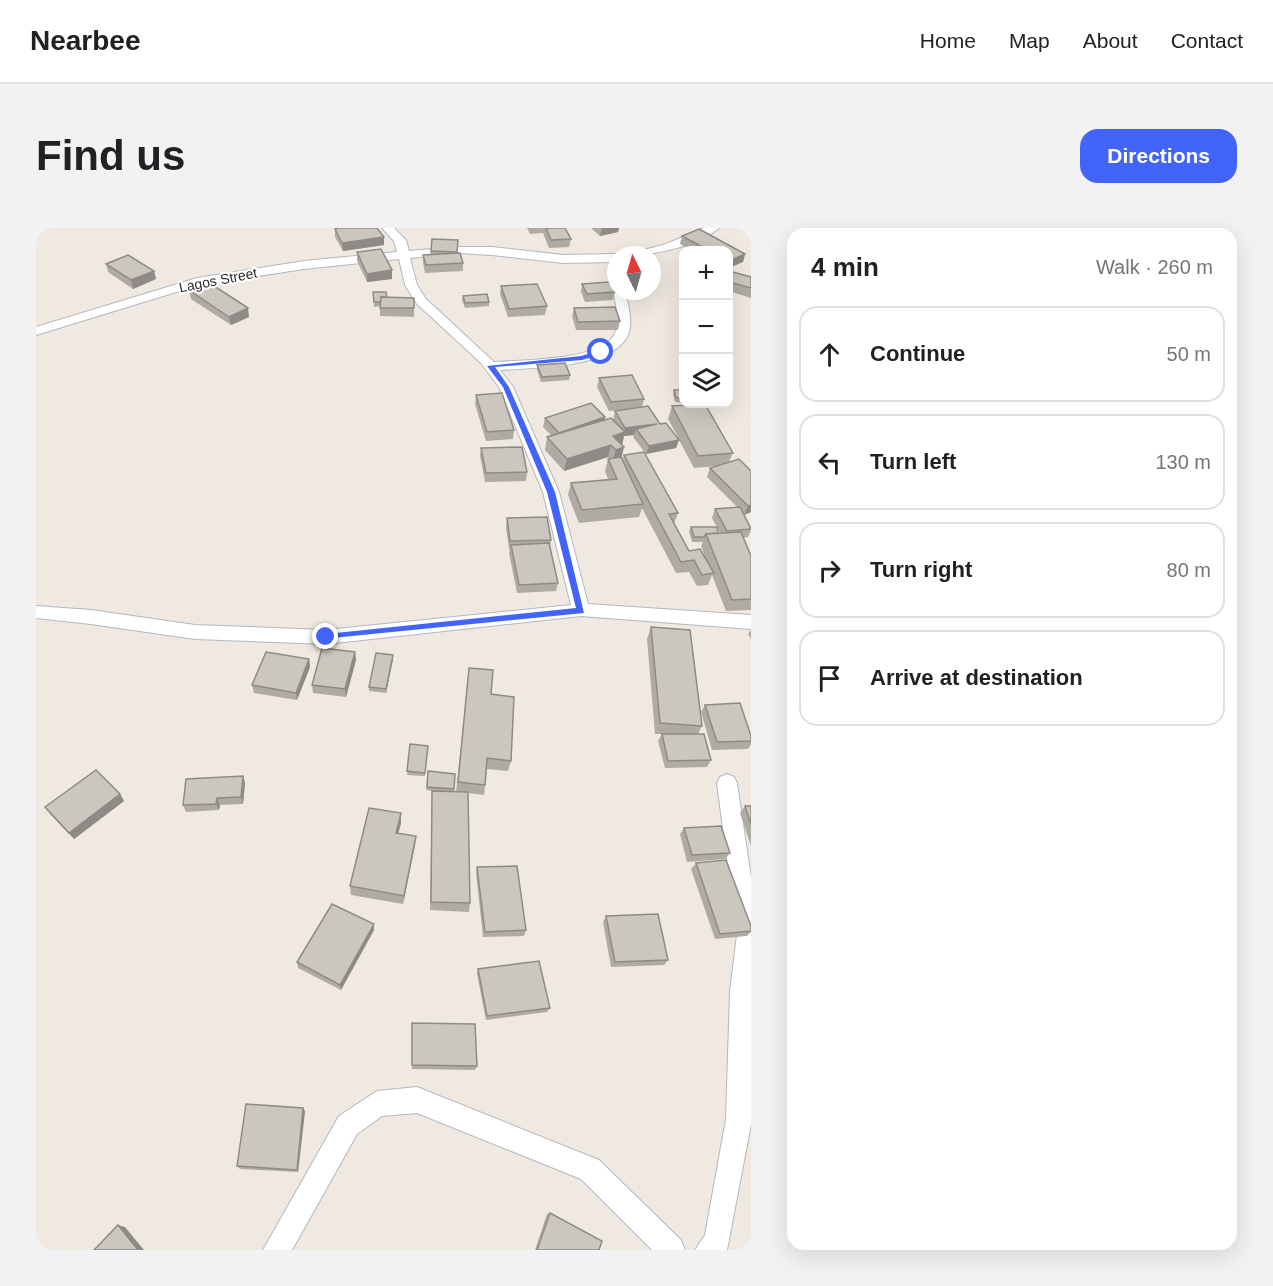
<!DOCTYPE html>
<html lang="en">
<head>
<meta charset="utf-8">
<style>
  :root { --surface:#fff; --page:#f2f2f2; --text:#202124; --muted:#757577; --line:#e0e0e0; --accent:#4264fb }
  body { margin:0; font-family:Arial,sans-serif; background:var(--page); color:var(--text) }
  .controls { position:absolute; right:18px; top:18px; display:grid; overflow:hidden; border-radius:12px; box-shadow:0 6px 24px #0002 }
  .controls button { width:54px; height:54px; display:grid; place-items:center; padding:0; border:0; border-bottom:2px solid var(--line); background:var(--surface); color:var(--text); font:30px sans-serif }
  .compass { position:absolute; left:571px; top:18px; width:54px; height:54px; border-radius:50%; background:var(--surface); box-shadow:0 6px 24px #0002; rotate:355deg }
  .stop { position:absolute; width:18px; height:18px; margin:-14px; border:4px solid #4264fb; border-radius:50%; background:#fff }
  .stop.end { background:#4264fb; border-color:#fff; box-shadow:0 2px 6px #0008 }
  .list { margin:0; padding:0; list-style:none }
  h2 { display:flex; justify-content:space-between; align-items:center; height:78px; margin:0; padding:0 24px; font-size:26px }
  h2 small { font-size:20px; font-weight:400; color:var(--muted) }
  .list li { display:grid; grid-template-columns:39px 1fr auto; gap:18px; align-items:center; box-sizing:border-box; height:96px; margin:0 12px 12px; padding:0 12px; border:2px solid var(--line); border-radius:18px }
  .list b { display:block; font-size:22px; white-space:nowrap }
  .list em { font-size:20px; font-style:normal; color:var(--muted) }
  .icon { flex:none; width:33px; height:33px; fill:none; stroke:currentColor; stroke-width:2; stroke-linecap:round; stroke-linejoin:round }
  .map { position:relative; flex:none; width:715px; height:1022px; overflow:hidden; border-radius:18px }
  header { display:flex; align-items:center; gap:36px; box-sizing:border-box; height:84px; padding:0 30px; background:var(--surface); border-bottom:2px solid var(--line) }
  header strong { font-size:28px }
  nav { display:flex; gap:33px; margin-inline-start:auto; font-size:21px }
  .intro { display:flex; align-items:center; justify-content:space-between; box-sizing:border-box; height:144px; padding:0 36px }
  h1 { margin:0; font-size:42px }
  .button { padding:15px 27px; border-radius:18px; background:var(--accent); color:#fff; font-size:21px; font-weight:700 }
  main { display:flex; gap:36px; padding:0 36px }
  aside { flex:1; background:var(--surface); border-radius:18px; box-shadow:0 6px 24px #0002 }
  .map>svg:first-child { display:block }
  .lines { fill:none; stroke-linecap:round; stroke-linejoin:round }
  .minor-casing { stroke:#b4b7c1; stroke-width:2 }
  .minor { fill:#fff; fill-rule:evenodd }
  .wall { fill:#afaba4; fill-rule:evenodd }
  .shaded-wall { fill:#8e8b86 }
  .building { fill:#cbc7bf; stroke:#8e8b86; stroke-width:1.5 }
  .route { fill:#4264fb }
  .labels { text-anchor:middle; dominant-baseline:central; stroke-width:4.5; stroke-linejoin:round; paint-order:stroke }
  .far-street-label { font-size:14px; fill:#2e2e2e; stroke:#fff }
</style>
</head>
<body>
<header>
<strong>Nearbee</strong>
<nav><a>Home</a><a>Map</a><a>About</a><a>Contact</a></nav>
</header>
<div class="intro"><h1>Find us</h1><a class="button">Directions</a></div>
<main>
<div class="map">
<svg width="715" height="1022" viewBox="0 0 715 1022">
  <rect width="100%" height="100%" fill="#efe9e1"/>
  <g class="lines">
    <defs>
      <g id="minor">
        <path d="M346,0H358L370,12L373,23L421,19H456L527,27L580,26L582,27H580V34L527,35L456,27L421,25L374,30L381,57L390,71L458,134C484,132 568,133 579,105C584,92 580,76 577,63L580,60V63H589C592,77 598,95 591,109C575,140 495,140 464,142L477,159L523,264L552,376L715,387V401L545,388L290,416L159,411L55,396L0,390V378L55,382L159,397L290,402L535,377L507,264L463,159L445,135L381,76L369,57L363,31L268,41L163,57L0,107V99L161,50L268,33L361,24L358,13Z"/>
        <path d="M668,0H683C664,17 620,27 595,27L597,25L630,16Z"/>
        <path d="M691,546L698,549L701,555L715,650V896L691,1022H659L669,1007L690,891L694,763L701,707L681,555L684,549Z"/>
        <path d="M381,859L563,932L645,1012L649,1022H616L545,951L381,885L346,888L321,906L256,1022H227L303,888L341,863Z"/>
      </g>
    </defs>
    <use href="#minor" class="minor-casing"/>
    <use href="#minor" class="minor"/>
  </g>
  <g class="wall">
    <path d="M491,0H529L535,11L533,19L513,20L507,5L494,6Z"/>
    <path d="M555,0H583L582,4L564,8Z"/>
    <path d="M299,1L348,9V17L307,23L299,9Z"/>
    <path d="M646,8L709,26L707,34L693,22H655L644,16Z"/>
    <path d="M396,11L422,12L421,25L427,35V43L389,45L387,35V27H394Z"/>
    <path d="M321,24L356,42V51L331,54L321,33Z"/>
    <path d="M70,36L118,43L120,51L97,61L72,44Z"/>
    <path d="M693,43L715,49V70L693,63Z"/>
    <path d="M546,56L579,64L577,72L549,74L545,64Z"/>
    <path d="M465,58L511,78L509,87L472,89L464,66Z"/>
    <path d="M153,62L213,89L195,97L155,71Z"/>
    <path d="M337,64L351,70H378V89L344,88V78L338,79Z"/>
    <path d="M427,68L453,74V78L429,80L426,72Z"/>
    <path d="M538,80L584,93L582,102H540L536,88Z"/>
    <path d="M501,137L534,147L533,152L505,154L501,142Z"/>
    <path d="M563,150L608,171L606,179L624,196L643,211L632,191L636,178L697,225L693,234L715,284L708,287L707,285L715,300V302L712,309L707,310L715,328V382L690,383L676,347L672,357L661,358L653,344L640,345L606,280L603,289L543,295L532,267L535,255L572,251L569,243L572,231H573L572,229L528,243L509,222L511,209L516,208L507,199L509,190L569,189V192H577L579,183L596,181L573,183L561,159ZM598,207L597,209L610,226L640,220L643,212L658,240L681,238L674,240L671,249L701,279L679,281L676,290L684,305L655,299L653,303L656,314H667L665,318L671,334L653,323L638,296L642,285L588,227L586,232L585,229L586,217L588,208Z"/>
    <path d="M638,162H648V175L639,174L637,166Z"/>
    <path d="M440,167L478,202L477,211L450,213L439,176Z"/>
    <path d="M445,220L491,244L490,253L449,254L444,228Z"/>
    <path d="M471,290L515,312L514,319L522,355L520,363L481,365L473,325L474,321H473L470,299Z"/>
    <path d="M615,399L666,498L662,506L675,532L671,539L629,540L622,513L626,506H619L611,411Z"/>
    <path d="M715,402V411L712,406Z"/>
    <path d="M319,424L320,432L310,469L277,465L276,457Z"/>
    <path d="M273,431L274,439L261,472L218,465L216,457Z"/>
    <path d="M357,431L350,465L333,463V459Z"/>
    <path d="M433,440L455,466L475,533L472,543L451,541L448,567L432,565L434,675L433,684L394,682L396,563L407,564L390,562L392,543L419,546L418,564H420Z"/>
    <path d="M669,477L715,508V516L712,521L676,522L665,484Z"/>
    <path d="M374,516L392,518L389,548L371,547Z"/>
    <path d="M207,548L209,555L207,576L184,577L183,582L150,584L147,577Z"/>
    <path d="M84,566L88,573L38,611L14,586L9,579Z"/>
    <path d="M709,578H715V618L704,585Z"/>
    <path d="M365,595L362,605L380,608L379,617L367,676L315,667L314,658Z"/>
    <path d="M648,600L694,625L689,631L651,634L644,606Z"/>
    <path d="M660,635L715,698V704L711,708L679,711L655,641Z"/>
    <path d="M441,639L490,702L488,708L447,709L440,645Z"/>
    <path d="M570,688L632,732L628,737L575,739L567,694Z"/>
    <path d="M338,696V702L305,762L262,740L261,734Z"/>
    <path d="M442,741L514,780L511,784L450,792L441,746Z"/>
    <path d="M376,795L441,838L439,842L376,841Z"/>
    <path d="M267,880L269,883L262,944L204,941L201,938Z"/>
    <path d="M514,985L563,1022H499L511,986Z"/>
  </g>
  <g class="shaded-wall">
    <path d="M566,0H583L582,4L564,8Z"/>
    <path d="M348,9V17L307,23L306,15Z"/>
    <path d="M709,26L707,34L693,40V33Z"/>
    <path d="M356,42V51L331,54V46Z"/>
    <path d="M118,43L120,51L97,61L95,52Z"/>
    <path d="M212,80L213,89L195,97L193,89Z"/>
    <path d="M569,189L567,198L521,213L523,205Z"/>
    <path d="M621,196L600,201L598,207L588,208L586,217H575L572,229L528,243L531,231L577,208L588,205L589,200Z"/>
    <path d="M643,212L640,220L610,226L613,218Z"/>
    <path d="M588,219L585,232L576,234L580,222Z"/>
    <path d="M715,277V284L708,287L712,278Z"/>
    <path d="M319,424L320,432L310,469L309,461Z"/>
    <path d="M357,427V431L350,465V461Z"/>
    <path d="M273,431L274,439L261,472L260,465Z"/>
    <path d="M207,548L209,555L207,576L205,569Z"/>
    <path d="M84,566L88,573L38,611L33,605Z"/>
    <path d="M181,570L184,577L183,582L180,576Z"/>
    <path d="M365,585V595L360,614V605Z"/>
    <path d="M380,608L379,617L367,676L368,668Z"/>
    <path d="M338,696V702L305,762L304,757Z"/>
    <path d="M267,880L269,883L262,944L261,942Z"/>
    <path d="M82,997L89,999L108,1022H102Z"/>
  </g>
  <g class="building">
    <path d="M303,0H341L348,9L306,15L299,1Z"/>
    <path d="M510,0H529L535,11L515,12Z"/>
    <path d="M663,1L709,26L693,33V22H672L646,8Z"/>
    <path d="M396,11L422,12L421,24L395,23Z"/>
    <path d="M345,21L356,42L331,46L321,24Z"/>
    <path d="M586,22H603L605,27H588Z"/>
    <path d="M424,25L427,35L390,37L387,27Z"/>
    <path d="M92,27L118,43L95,52L70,36Z"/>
    <path d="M693,43L715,49V60L693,54Z"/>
    <path d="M172,54L212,80L193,89L153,62Z"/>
    <path d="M574,54L579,64L551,66L546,56Z"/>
    <path d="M501,56L511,78L473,81L465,58Z"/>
    <path d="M337,64H350L351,70L345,69V74H338Z"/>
    <path d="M451,66L453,74L429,75L427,68Z"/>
    <path d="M345,69L378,70V80H344Z"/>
    <path d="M579,79L584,93L542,94L538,80Z"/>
    <path d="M529,135L534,147L506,149L501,137Z"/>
    <path d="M596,147L608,171L575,174L563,150Z"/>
    <path d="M638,162H648V170H640Z"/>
    <path d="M466,165L478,202L451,204L440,167Z"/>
    <path d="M555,175L569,189L523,205L509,190Z"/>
    <path d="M669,176L697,225L662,228L636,178Z"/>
    <path d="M612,178L624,196L630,195L643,212L613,218L600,201L621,196L589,200L579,183Z"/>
    <path d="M575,190L589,204L577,208L588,219L580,222L575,217L531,231L511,209Z"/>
    <path d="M486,219L491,244L450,245L445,220Z"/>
    <path d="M608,224L642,285L633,286L653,323L664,321L678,345L666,347L658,332L645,334L588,227Z"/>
    <path d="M585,229L607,276L546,282L535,255L581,251L572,231Z"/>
    <path d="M703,231L715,243V277L712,278L674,240Z"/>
    <path d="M704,279L715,301L691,303L679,281Z"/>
    <path d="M511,289L515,312L474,313L471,290Z"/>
    <path d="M655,299H681L682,305L670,306L668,309H658Z"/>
    <path d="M705,304L715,328V371L696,372L670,306Z"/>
    <path d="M513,315L522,355L483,357L475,317Z"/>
    <path d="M615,399L654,402L666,498L624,495Z"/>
    <path d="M286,420L319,424L309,461L276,457Z"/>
    <path d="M230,424L273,431L260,465L216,457Z"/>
    <path d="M340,425L357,427L350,461L333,459Z"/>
    <path d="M433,440L457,442L455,466L478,469L475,533L451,530L449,557L422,554Z"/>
    <path d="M704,475L715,508V513L681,514L669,477Z"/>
    <path d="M626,506H668L675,532L632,533Z"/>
    <path d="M374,516L392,518L389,545L371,543Z"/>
    <path d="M60,542L84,566L33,605L9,579Z"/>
    <path d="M392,543L419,546L418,561L391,559Z"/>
    <path d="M207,548L205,569L181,570L180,576L147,577L150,551Z"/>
    <path d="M396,563L432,564L434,675L395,674Z"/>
    <path d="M709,578H715V596Z"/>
    <path d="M333,580L365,585L360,605L380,608L368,668L314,658Z"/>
    <path d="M685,598L694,625L656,627L648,600Z"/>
    <path d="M690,632L715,698V703L684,706L660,635Z"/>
    <path d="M481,638L490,702L449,704L441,639Z"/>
    <path d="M296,676L338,696L304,757L261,734Z"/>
    <path d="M622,686L632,732L579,734L570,688Z"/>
    <path d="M503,733L514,780L451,788L442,741Z"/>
    <path d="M376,795L439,796L441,838L376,837Z"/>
    <path d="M210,876L267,880L261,942L201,938Z"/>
    <path d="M514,985L566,1013L563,1022H501Z"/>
    <path d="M82,997L102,1022H58Z"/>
  </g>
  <path class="route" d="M565,122L568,126L546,132L459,139L473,159L519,264L548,385L286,411L285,409L290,406L540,380L511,264L467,159L451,138L545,128Z"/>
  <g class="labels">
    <g class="far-street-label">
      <text transform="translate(182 52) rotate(-11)">Lagos Street</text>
    </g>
  </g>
</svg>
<div class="controls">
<button>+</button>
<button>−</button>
<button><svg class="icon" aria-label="layers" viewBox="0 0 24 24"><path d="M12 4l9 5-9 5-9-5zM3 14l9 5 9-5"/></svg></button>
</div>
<svg class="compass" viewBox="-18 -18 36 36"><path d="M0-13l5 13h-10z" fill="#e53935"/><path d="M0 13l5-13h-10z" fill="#757577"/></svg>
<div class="stop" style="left:565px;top:124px"></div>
<div class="stop end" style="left:290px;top:409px"></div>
</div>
<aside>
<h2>4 min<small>Walk · 260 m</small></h2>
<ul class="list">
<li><svg class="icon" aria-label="ahead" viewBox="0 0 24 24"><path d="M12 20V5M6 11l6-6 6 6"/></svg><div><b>Continue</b></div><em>50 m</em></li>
<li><svg class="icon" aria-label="left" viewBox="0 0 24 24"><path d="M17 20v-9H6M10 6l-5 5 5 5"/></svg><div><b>Turn left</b></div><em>130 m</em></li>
<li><svg class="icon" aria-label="right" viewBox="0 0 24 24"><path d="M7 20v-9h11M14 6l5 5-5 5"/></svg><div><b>Turn right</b></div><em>80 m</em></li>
<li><svg class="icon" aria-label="arrive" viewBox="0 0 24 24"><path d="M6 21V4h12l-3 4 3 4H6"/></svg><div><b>Arrive at destination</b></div></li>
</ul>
</aside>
</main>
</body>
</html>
